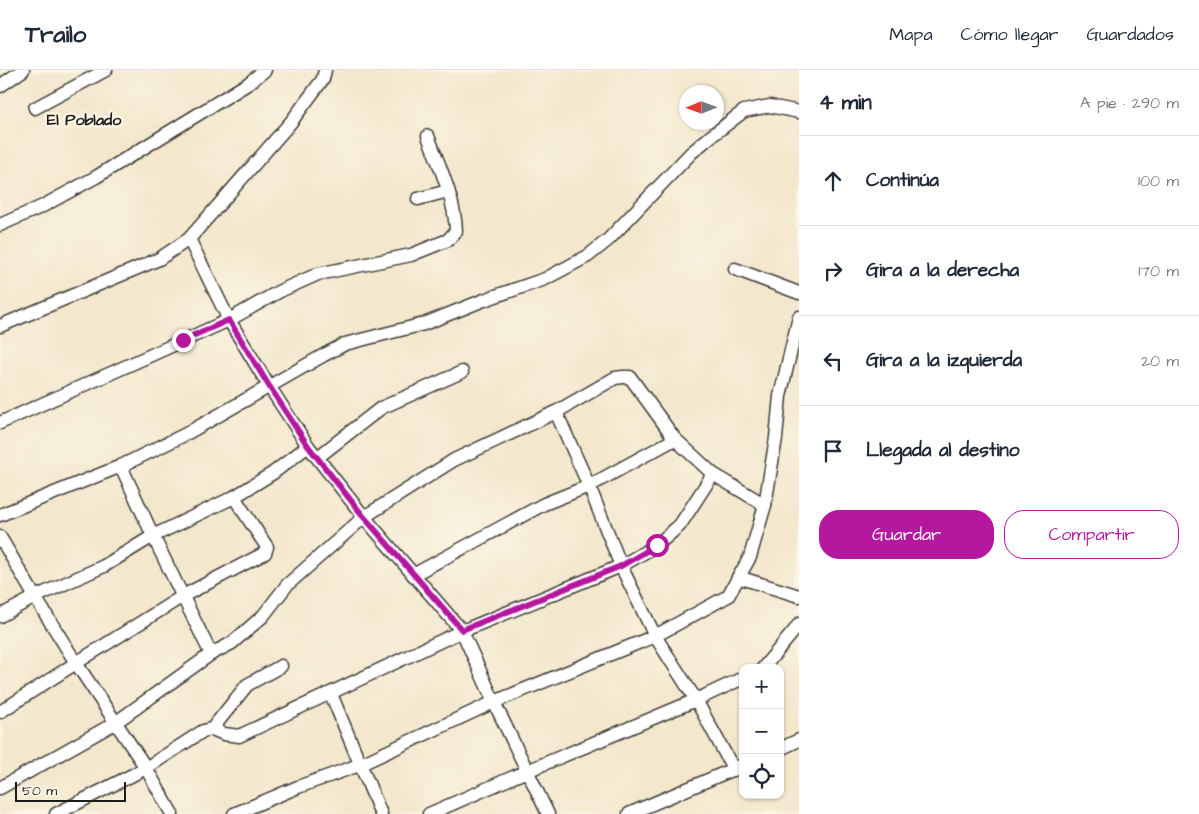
<!DOCTYPE html>
<html lang="es">
<head>
<meta charset="utf-8">
<style>
  :root { --surface:#fff; --page:#f2f2f3; --text:#1f2937; --muted:#747a83; --line:#e0e1e3; --accent:#b5179e }
  body { margin:0; font-family:"Architects Daughter",sans-serif; background:var(--page); color:var(--text) }
  .controls { position:absolute; right:15px; bottom:15px; display:grid; overflow:hidden; border-radius:10px; box-shadow:0 1px 4px #0004 }
  .controls button { width:45px; height:45px; display:grid; place-items:center; padding:0; border:0; border-bottom:1px solid var(--line); background:var(--surface); color:var(--text); font:25px sans-serif }
  .compass { position:absolute; left:679px; top:15px; width:45px; height:45px; border-radius:50%; background:var(--surface); box-shadow:0 1px 4px #0004; rotate:269deg }
  .scale { position:absolute; left:15px; bottom:12px; width:111px; box-sizing:border-box; padding-left:5px; border:2px solid #1c1c1c; border-top:0; font-size:14px; line-height:18px; white-space:nowrap; color:#1c1c1c; -webkit-text-stroke:4px #fcf5e5; paint-order:stroke }
  .stop { position:absolute; width:15px; height:15px; margin:-11px; border:4px solid #b5179e; border-radius:50%; background:#fff }
  .stop.end { background:#b5179e; border-color:#fff; box-shadow:0 1px 5px #0008 }
  .list { margin:0; padding:0; list-style:none }
  h2 { display:flex; justify-content:space-between; align-items:center; height:65px; margin:0; padding:0 20px; font-size:21px }
  h2 small { font-size:16px; font-weight:400; color:var(--muted) }
  .list li { display:grid; grid-template-columns:32px 1fr auto; gap:15px; align-items:center; box-sizing:border-box; height:90px; padding:0 20px; border-top:1px solid var(--line) }
  .list b { display:block; font-size:19px; white-space:nowrap }
  .list em { font-size:16px; font-style:normal; color:var(--muted) }
  .actions { display:flex; gap:10px; padding:15px 20px }
  .actions a { flex:1; padding:11px 0; border:1px solid var(--accent); border-radius:20px; text-align:center; font-size:18px; color:var(--accent) }
  .actions .main { background:var(--accent); color:#fff }
  .icon { flex:none; width:28px; height:28px; fill:none; stroke:currentColor; stroke-width:2; stroke-linecap:round; stroke-linejoin:round }
  .map { position:relative; flex:none; width:799px; height:744px; overflow:hidden }
  header { display:flex; align-items:center; gap:30px; box-sizing:border-box; height:70px; padding:0 25px; background:var(--surface); border-bottom:1px solid var(--line) }
  header strong { font-size:24px }
  nav { display:flex; gap:28px; margin-inline-start:auto; font-size:18px }
  main { display:flex }
  aside { flex:1; background:var(--surface) }
  .map>svg:first-child { display:block }
  .lines { fill:none; stroke-linecap:round; stroke-linejoin:round }
  .minor-casing { stroke:#3c3a36; stroke-width:15 }
  .minor { stroke:#fff; stroke-width:12 }
  .route { stroke:#b5179e; stroke-width:6 }
  .labels { text-anchor:middle; dominant-baseline:central; stroke-width:4.5; stroke-linejoin:round; paint-order:stroke }
  .neighbourhood-label { font-size:16px; font-weight:bold; fill:#1c1c1c; stroke:#fcf5e5 }
</style>
</head>
<body>
<header>
<strong>Trailo</strong>
<nav><a>Mapa</a><a>Cómo llegar</a><a>Guardados</a></nav>
</header>
<main>
<div class="map">
<svg width="799" height="744" viewBox="0 0 799 744">
  <rect width="100%" height="100%" fill="#fcf5e5"/>
  <filter id="ink" filterUnits="userSpaceOnUse"><feTurbulence type="fractalNoise" baseFrequency=".02" numOctaves="2"/><feDisplacementMap in="SourceGraphic" scale="10" xChannelSelector="R" yChannelSelector="G"/><feConvolveMatrix kernelMatrix="1 2 1 2 8 2 1 2 1" color-interpolation-filters="sRGB"/></filter>
  <filter id="wash" filterUnits="userSpaceOnUse"><feTurbulence type="fractalNoise" baseFrequency=".0096" numOctaves="4" result="noise"/><feDisplacementMap in="SourceGraphic" scale="20" xChannelSelector="R" yChannelSelector="G"/><feGaussianBlur stdDeviation="1.12" result="paint"/><feColorMatrix in="noise" values="0 0 0 0 0 0 0 0 0 0 0 0 0 0 0 0 0 1.4 0 .05"/><feComposite in="paint" operator="in"/></filter>
  <g filter="url(#wash)">
    <rect width="100%" height="100%" fill="#f3e7cc"/>
  </g>
  <g filter="url(#ink)">
    <g class="lines">
      <defs>
        <g id="minor">
          <path d="M0,16L23,0"/>
          <path d="M35,38L106,0"/>
          <path d="M418,129L448,121"/>
          <path d="M0,155L43,136L96,107L249,13L265,0"/>
          <path d="M189,169L229,250L269,316L308,376L364,447L462,561L494,632L548,744"/>
          <path d="M735,199L799,223"/>
          <path d="M0,256L159,189L189,169L291,52L323,9L325,0"/>
          <path d="M556,342L589,416L621,496L655,566L696,630L734,700"/>
          <path d="M0,353L229,250L280,221L318,204L411,185L448,170L456,161C455,130 439,95 428,66"/>
          <path d="M318,387L381,338L462,302"/>
          <path d="M121,396L153,466L211,584"/>
          <path d="M0,445L121,396L186,364L324,285L345,274L424,254L484,230L545,209L588,186L608,170L691,83L710,67L744,41L770,36L799,42"/>
          <path d="M0,467L35,527L76,593L146,698L172,744"/>
          <path d="M413,505L544,434L589,416L675,369"/>
          <path d="M738,507L799,526"/>
          <path d="M0,546L35,527L104,496L153,466L234,427L273,403L308,376"/>
          <path d="M763,598L794,561L799,554"/>
          <path d="M331,624L381,744"/>
          <path d="M0,642L76,593L183,526L265,483L267,477L234,427"/>
          <path d="M212,659L247,615L281,596"/>
          <path d="M780,679L799,670"/>
          <path d="M0,718L115,653L211,584L232,573L263,546L287,515L364,447L454,390L556,342L615,308L623,307H630L675,369L713,404L765,435"/>
          <path d="M56,744L146,698L203,661L212,659L224,664L239,666L462,561L621,496L657,475L680,455L713,404"/>
          <path d="M234,744L298,717L359,695L494,632L655,566L728,526L750,487L765,435L776,368L780,326L799,247"/>
          <path d="M429,744L527,701L696,630L743,608"/>
          <path d="M629,744L743,695"/>
        </g>
      </defs>
      <use href="#minor" class="minor-casing"/>
      <use href="#minor" class="minor"/>
    </g>
  </g>
  <g class="lines" filter="url(#ink)">
    <path class="route" d="M183,270L229,250L269,316L308,376L364,447L462,560L621,496L657,475"/>
  </g>
  <g class="labels">
    <g class="neighbourhood-label">
      <text x="84" y="50">El Poblado</text>
    </g>
  </g>
</svg>
<div class="controls">
<button>+</button>
<button>−</button>
<button><svg class="icon" aria-label="locate" viewBox="0 0 24 24"><circle cx="12" cy="12" r="6"/><path d="M12 2v4M12 18v4M2 12h4M18 12h4"/></svg></button>
</div>
<svg class="compass" viewBox="-18 -18 36 36"><path d="M0-13l5 13h-10z" fill="#e53935"/><path d="M0 13l5-13h-10z" fill="#747a83"/></svg>
<div class="scale">50 m</div>
<div class="stop" style="left:657px;top:475px"></div>
<div class="stop end" style="left:183px;top:270px"></div>
</div>
<aside>
<h2>4 min<small>A pie · 290 m</small></h2>
<ul class="list">
<li><svg class="icon" aria-label="ahead" viewBox="0 0 24 24"><path d="M12 20V5M6 11l6-6 6 6"/></svg><div><b>Continúa</b></div><em>100 m</em></li>
<li><svg class="icon" aria-label="right" viewBox="0 0 24 24"><path d="M7 20v-9h11M14 6l5 5-5 5"/></svg><div><b>Gira a la derecha</b></div><em>170 m</em></li>
<li><svg class="icon" aria-label="left" viewBox="0 0 24 24"><path d="M17 20v-9H6M10 6l-5 5 5 5"/></svg><div><b>Gira a la izquierda</b></div><em>20 m</em></li>
<li><svg class="icon" aria-label="arrive" viewBox="0 0 24 24"><path d="M6 21V4h12l-3 4 3 4H6"/></svg><div><b>Llegada al destino</b></div></li>
</ul>
<div class="actions"><a class="main">Guardar</a><a>Compartir</a></div>
</aside>
</main>
</body>
</html>
